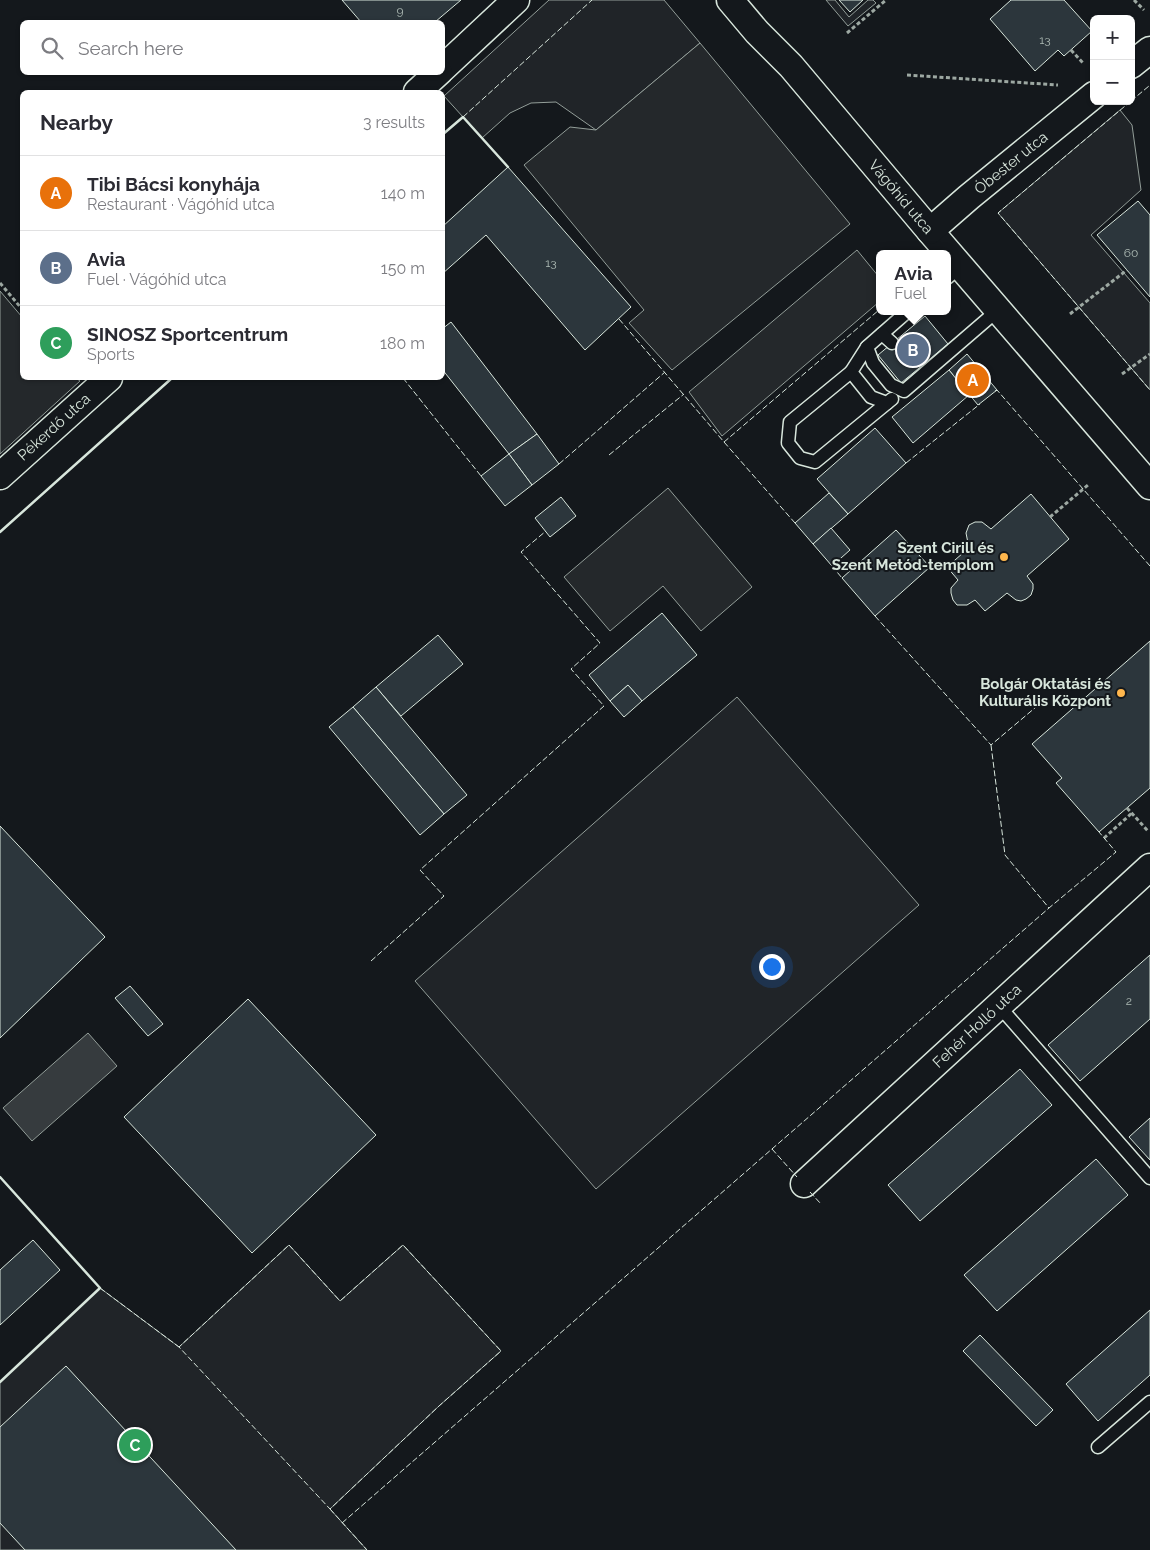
<!DOCTYPE html>
<html lang="en">
<head>
<meta charset="utf-8">
<style>
  :root { --surface:#fff; --page:#f2f2f3; --text:#2b2b33; --muted:#7c7c81; --line:#e1e1e2; --accent:#8a6a3f }
  body { margin:0; font-family:Raleway,sans-serif; background:var(--page); color:var(--text) }
  .controls { position:absolute; right:15px; top:15px; display:grid; overflow:hidden; border-radius:8px; box-shadow:0 1px 4px #0004 }
  .controls button { width:45px; height:45px; display:grid; place-items:center; padding:0; border:0; border-bottom:1px solid var(--line); background:var(--surface); color:var(--text); font:25px sans-serif }
  .you { position:absolute; left:771px; top:966px; width:18px; height:18px; margin:-12px; border:4px solid #fff; border-radius:50%; background:#1a73e8; box-shadow:0 0 0 8px #1a73e833 }
  .badge { display:grid; place-items:center; width:32px; height:32px; border-radius:50%; background:var(--accent); color:#fff; font-size:16px; font-weight:700 }
  .pin { position:absolute; translate:-50% -50%; border:2px solid #fff; box-shadow:0 1px 5px #0006 }
  .popup { position:absolute; left:876px; top:250px; width:75px; height:65px; box-sizing:border-box; display:grid; place-content:center; border-radius:8px; background:var(--surface); filter:drop-shadow(0 1px 4px #0005); font-size:16px; white-space:nowrap; color:var(--muted) }
  .popup b { font-size:19px; color:var(--text) }
  .popup::after { content:''; position:absolute; left:50%; top:100%; margin-left:-10px; border:10px solid transparent; border-top-color:var(--surface) }
  .list { margin:0; padding:0; list-style:none }
  h2 { display:flex; justify-content:space-between; align-items:center; height:65px; margin:0; padding:0 20px; font-size:21px }
  h2 small { font-size:16px; font-weight:400; color:var(--muted) }
  .list li { display:grid; grid-template-columns:32px 1fr auto; gap:15px; align-items:center; box-sizing:border-box; height:75px; padding:0 20px; border-top:1px solid var(--line) }
  .list b { display:block; font-size:19px; white-space:nowrap }
  .list p { margin:0; font-size:16px; white-space:nowrap; color:var(--muted) }
  .list em { font-size:16px; font-style:normal; color:var(--muted) }
  .icon { flex:none; width:28px; height:28px; fill:none; stroke:currentColor; stroke-width:2; stroke-linecap:round; stroke-linejoin:round }
  .map { position:relative; flex:none; width:1150px; height:1550px; overflow:hidden }
  .search { position:absolute; background:var(--surface); box-shadow:0 1px 4px #0004; left:20px; top:20px; width:425px; height:55px; display:flex; align-items:center; gap:12px; box-sizing:border-box; padding:0 18px; border-radius:8px; color:var(--muted); font-size:19px }
  .panel { position:absolute; background:var(--surface); box-shadow:0 1px 4px #0004; left:20px; top:90px; width:425px; height:290px; border-radius:8px }
  .map>svg:first-child { display:block }
  .green { fill:#202428; stroke:#939e99 }
  .parking { fill:#24282b; stroke:#939e99 }
  .water { fill:#363b3e; stroke:#939e99 }
  .building { fill:#2c363c; stroke:#d8e6dc }
  .lines { fill:none; stroke-linecap:round; stroke-linejoin:round }
  .service-casing { stroke:#d8e6dc; stroke-width:15 }
  .minor-casing { stroke:#d8e6dc; stroke-width:29 }
  .path { stroke:#9da8a2; stroke-width:3; stroke-dasharray:4 2.5; stroke-linecap:butt }
  .service { stroke:#14181c; stroke-width:12 }
  .minor { stroke:#14181c; stroke-width:26 }
  .fence { stroke:#d8e6dc; stroke-width:1; stroke-dasharray:6 2.5; stroke-linecap:butt }
  .wall { stroke:#d8e6dc; stroke-width:2.5 }
  .poi-dot { fill:#ffb74d; stroke:#14181c; stroke-width:2 }
  .labels { text-anchor:middle; dominant-baseline:central; stroke-width:4; stroke-linejoin:round; paint-order:stroke }
  .number-label { font-size:12px; fill:#adbab4 }
  .street-label { font-size:15px; fill:#d8e6dc; stroke:#14181c }
  .poi-label { font-size:15px; font-weight:bold; fill:#d8e6dc; stroke:#14181c; text-anchor:end }
</style>
</head>
<body>
<div class="map">
<svg width="1150" height="1550" viewBox="0 0 1150 1550">
  <rect width="100%" height="100%" fill="#14181c"/>
  <g class="green">
    <path d="M549,0H664L700,43L596,130L556,102L531,103L510,113L482,138L444,96Z"/>
    <path d="M826,0H835L849,17L868,0H873L876,3L848,26Z"/>
    <path d="M1120,110L1132,125L1141,190L1091,235L1150,303V390L998,213Z"/>
    <path d="M737,697L919,905L596,1189L415,981Z"/>
    <path d="M289,1245L340,1301L403,1245L501,1351L439,1406L330,1509L367,1550H0V1382L100,1288L179,1347Z"/>
  </g>
  <g class="parking">
    <path d="M700,43L850,224L672,370L629,323L644,310L524,165L570,127L596,130Z"/>
    <path d="M857,250L879,277V302L722,436L689,392Z"/>
    <path d="M0,291L22,317V378H76L80,381L0,454Z"/>
    <path d="M668,488L752,587L701,631L663,586L610,631L564,577Z"/>
  </g>
  <path class="water" d="M88,1033L117,1066L32,1141L3,1108Z"/>
  <g class="building">
    <path d="M342,0H461L435,22H361Z"/>
    <path d="M839,0H863L850,12Z"/>
    <path d="M1011,0H1064L1092,31L1064,56L1058,50L1035,71L990,19Z"/>
    <path d="M508,167L631,307L585,350L486,235L442,274V227Z"/>
    <path d="M1138,201L1150,215V297L1097,235Z"/>
    <path d="M925,316L948,344L901,383L878,355Z"/>
    <path d="M451,322L537,434L509,454L442,369V329Z"/>
    <path d="M967,354L997,390L978,405L949,370Z"/>
    <path d="M949,370L969,395L913,443L892,417Z"/>
    <path d="M875,428L906,463L848,514L817,479Z"/>
    <path d="M537,434L559,464L532,485L509,454Z"/>
    <path d="M509,454L532,485L505,506L481,476Z"/>
    <path d="M829,493L848,514L813,544L795,523Z"/>
    <path d="M1031,494L1069,539L1027,576L1033,584V589L1031,595L1026,599L1021,601L1016,600L1007,593L985,611L975,600L967,605H957L953,600L951,593V588L958,580L947,567L971,546L968,543L966,533L969,525L975,522H982L991,529Z"/>
    <path d="M561,497L576,516L550,537L535,518Z"/>
    <path d="M831,528L850,550L832,566L813,544Z"/>
    <path d="M896,530L930,567L875,616L842,578Z"/>
    <path d="M662,613L697,655L642,701L628,685L610,701L589,675Z"/>
    <path d="M438,635L463,664L401,716L376,687Z"/>
    <path d="M1150,641V788L1099,832L1056,783L1062,778L1032,744Z"/>
    <path d="M628,685L642,701L624,717L610,701Z"/>
    <path d="M376,687L467,795L444,814L353,707Z"/>
    <path d="M353,707L444,814L420,835L329,727Z"/>
    <path d="M0,826L105,937L0,1038Z"/>
    <path d="M1150,955V1019L1080,1081L1048,1045Z"/>
    <path d="M130,986L163,1024L148,1036L115,998Z"/>
    <path d="M248,999L376,1135L252,1253L124,1117Z"/>
    <path d="M1020,1069L1052,1105L920,1221L888,1185Z"/>
    <path d="M1150,1118V1160L1129,1137Z"/>
    <path d="M1096,1159L1128,1195L997,1311L964,1275Z"/>
    <path d="M33,1240L60,1270L0,1325V1270Z"/>
    <path d="M1150,1310V1375L1098,1421L1066,1384Z"/>
    <path d="M980,1335L1053,1410L1036,1426L963,1351Z"/>
    <path d="M66,1366L236,1550H25L0,1523V1427Z"/>
  </g>
  <g class="lines">
    <defs>
      <g id="service">
        <path d="M947,278L960,267"/>
        <path d="M908,311L867,347L873,363L891,385L904,391L998,310"/>
        <path d="M882,334L892,343"/>
        <path d="M867,347L851,372L871,397L887,403L892,399"/>
        <path d="M851,372L790,422L788,443L800,458L815,462L887,403"/>
        <path d="M999,1006L1150,1178"/>
        <path d="M1098,1447L1150,1402"/>
      </g>
      <g id="minor">
        <path d="M730,0L757,32L791,66L930,231L1150,486"/>
        <path d="M1131,65L1150,50"/>
        <path d="M442,69L516,0"/>
        <path d="M417,92L439,72"/>
        <path d="M930,231L969,197L1094,95"/>
        <path d="M0,476L109,378"/>
        <path d="M804,1184L1150,867"/>
      </g>
    </defs>
    <use href="#service" class="service-casing"/>
    <use href="#minor" class="minor-casing"/>
    <g class="path">
      <path d="M1134,0L1144,10"/>
      <path d="M847,33L886,0"/>
      <path d="M1071,50L1083,63"/>
      <path d="M907,75L1058,85"/>
      <path d="M0,283L22,309"/>
      <path d="M1070,314L1127,270"/>
      <path d="M1122,374L1150,354"/>
      <path d="M1050,517L1088,485"/>
      <path d="M1127,808L1148,831"/>
      <path d="M1104,838L1132,813"/>
    </g>
    <use href="#service" class="service"/>
    <use href="#minor" class="minor"/>
    <g class="fence">
      <path d="M1131,101L998,213L1150,390"/>
      <path d="M1131,101L1149,86"/>
      <path d="M463,117L592,0"/>
      <path d="M619,319L724,442L879,310"/>
      <path d="M403,378L481,476"/>
      <path d="M995,391L997,390L1150,566"/>
      <path d="M724,442L795,523"/>
      <path d="M609,455L684,394"/>
      <path d="M906,463L980,404"/>
      <path d="M559,464L665,372"/>
      <path d="M832,566L842,578"/>
      <path d="M875,616L991,745L1036,707"/>
      <path d="M991,745L1005,855L1049,908L1116,852L1099,832"/>
      <path d="M371,961L444,896L420,870L604,706L571,669L600,643L521,552L546,531"/>
      <path d="M772,1149L797,1177"/>
      <path d="M810,1192L821,1204"/>
      <path d="M289,1245L340,1301L403,1245L501,1351L439,1406L330,1509L179,1347Z"/>
      <path d="M100,1288L179,1347"/>
      <path d="M330,1509L367,1550"/>
      <path d="M342,1523L1049,908"/>
    </g>
    <g class="wall">
      <path d="M442,135L463,117L508,167"/>
      <path d="M0,532L172,378"/>
      <path d="M0,1177L100,1288L0,1382"/>
    </g>
  </g>
  <g class="poi-dot">
    <circle cx="1004" cy="557" r="5"/>
    <circle cx="1121" cy="693" r="5"/>
  </g>
  <g class="labels">
    <g class="number-label">
      <text x="400" y="11">9</text>
      <text x="1045" y="40">13</text>
      <text x="1131" y="253">60</text>
      <text x="551" y="263">13</text>
      <text x="1129" y="1001">2</text>
    </g>
    <g class="street-label">
      <text transform="translate(1011 163) rotate(-39)">Óbester utca</text>
      <text transform="translate(901 197) rotate(50)">Vágóhíd utca</text>
      <text transform="translate(54 427) rotate(-42)">Pékerdő utca</text>
      <text transform="translate(977 1026) rotate(-43)">Fehér Holló utca</text>
    </g>
    <g class="poi-label">
      <text x="994" y="548">Szent Cirill és<tspan x="994" dy="17">Szent Metód-templom</tspan></text>
      <text x="1111" y="684">Bolgár Oktatási és<tspan x="1111" dy="17">Kulturális Központ</tspan></text>
    </g>
  </g>
</svg>
<div class="controls">
<button>+</button>
<button>−</button>
</div>
<div class="you"></div>
<div class="pin badge" style="left:973px;top:380px;background:#e8710a">A</div>
<div class="pin badge" style="left:913px;top:350px;background:#5c6f8a">B</div>
<div class="popup"><b>Avia</b>Fuel</div>
<div class="pin badge" style="left:135px;top:1445px;background:#2e9e5b">C</div>
<div class="search"><svg class="icon" aria-label="search" viewBox="0 0 24 24"><circle cx="10" cy="10" r="6"/><path d="M15 15l6 6"/></svg>Search here</div>
<section class="panel">
<h2>Nearby<small>3 results</small></h2>
<ul class="list">
<li><span class="badge" style="background:#e8710a">A</span><div><b>Tibi Bácsi konyhája</b><p>Restaurant · Vágóhíd utca</p></div><em>140 m</em></li>
<li><span class="badge" style="background:#5c6f8a">B</span><div><b>Avia</b><p>Fuel · Vágóhíd utca</p></div><em>150 m</em></li>
<li><span class="badge" style="background:#2e9e5b">C</span><div><b>SINOSZ Sportcentrum</b><p>Sports</p></div><em>180 m</em></li>
</ul>
</section>
</div>
</body>
</html>
